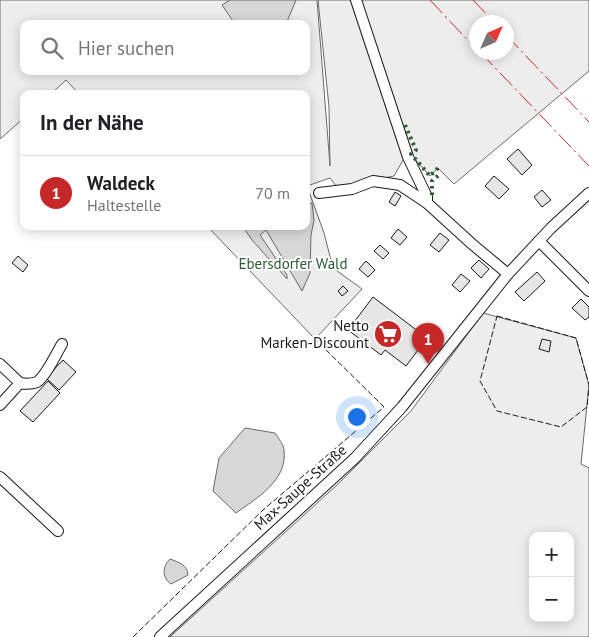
<!DOCTYPE html>
<html lang="de">
<head>
<meta charset="utf-8">
<style>
  :root { --surface:#fff; --page:#f2f2f2; --text:#202124; --muted:#757577; --line:#e0e0e0; --accent:#c62828 }
  body { margin:0; font-family:"PT Sans",sans-serif; background:var(--page); color:var(--text) }
  .controls { position:absolute; right:15px; bottom:15px; display:grid; overflow:hidden; border-radius:10px; box-shadow:0 2px 12px #0003 }
  .controls button { width:45px; height:45px; display:grid; place-items:center; padding:0; border:0; border-bottom:1px solid var(--line); background:var(--surface); color:var(--text); font:25px sans-serif }
  .compass { position:absolute; left:469px; top:15px; width:45px; height:45px; border-radius:50%; background:var(--surface); box-shadow:0 2px 12px #0003; rotate:45deg }
  .you { position:absolute; left:356px; top:416px; width:18px; height:18px; margin:-12px; border:4px solid #fff; border-radius:50%; background:#1a73e8; box-shadow:0 0 0 8px #1a73e833 }
  .badge { display:grid; place-items:center; width:32px; height:32px; border-radius:50%; background:var(--accent); color:#fff; font-size:16px; font-weight:700 }
  .pin { position:absolute; translate:-50% -41px; filter:drop-shadow(0 1px 2px #0008) }
  .pin::after { content:''; position:absolute; top:26px; width:18px; height:15px; background:inherit; clip-path:polygon(0 0,100% 0,50% 100%) }
  .list { margin:0; padding:0; list-style:none }
  h2 { display:flex; justify-content:space-between; align-items:center; height:65px; margin:0; padding:0 20px; font-size:21px }
  h2 small { font-size:16px; font-weight:400; color:var(--muted) }
  .list li { display:grid; grid-template-columns:32px 1fr auto; gap:15px; align-items:center; box-sizing:border-box; height:75px; padding:0 20px; border-top:1px solid var(--line) }
  .list b { display:block; font-size:19px; white-space:nowrap }
  .list p { margin:0; font-size:16px; white-space:nowrap; color:var(--muted) }
  .list em { font-size:16px; font-style:normal; color:var(--muted) }
  .icon { flex:none; width:28px; height:28px; fill:none; stroke:currentColor; stroke-width:2; stroke-linecap:round; stroke-linejoin:round }
  .map { position:relative; flex:none; width:589px; height:637px; overflow:hidden }
  .search { position:absolute; background:var(--surface); box-shadow:0 2px 12px #0003; left:20px; top:20px; width:290px; height:55px; display:flex; align-items:center; gap:12px; box-sizing:border-box; padding:0 18px; border-radius:10px; color:var(--muted); font-size:19px }
  .panel { position:absolute; background:var(--surface); box-shadow:0 2px 12px #0003; left:20px; top:90px; width:290px; height:140px; border-radius:10px }
  .map>svg:first-child { display:block }
  .green { fill:#ededed; stroke:#6a6a6a; fill-rule:evenodd }
  .water { fill:#d7d7d7; stroke:#6a6a6a }
  .building { fill:#e6e6e6; stroke:#1a1a1a }
  .lines { fill:none; stroke-linecap:round; stroke-linejoin:round }
  .minor-casing { stroke:#1a1a1a; stroke-width:12 }
  .minor { stroke:#fff; stroke-width:10 }
  .hedge { stroke:#2b5a34; stroke-width:4; stroke-dasharray:2.5 4; stroke-linecap:butt }
  .fence { stroke:#1a1a1a; stroke-width:1; stroke-dasharray:6 2.5; stroke-linecap:butt }
  .power { stroke:#c62828; stroke-width:1; stroke-dasharray:18 4 2.5 4; stroke-linecap:butt }
  .labels { text-anchor:middle; dominant-baseline:central; stroke-width:4; stroke-linejoin:round; paint-order:stroke }
  .park-label { font-size:15px; fill:#2b5a34; stroke:#fff }
  .poi-label { font-size:15px; fill:#1a1a1a; stroke:#fff; text-anchor:end }
  .street-label { font-size:15px; fill:#1a1a1a; stroke:#fff }
</style>
</head>
<body>
<div class="map">
<svg width="589" height="637" viewBox="0 0 589 637">
  <rect width="100%" height="100%" fill="#fff"/>
  <g class="green">
    <path d="M0,0H317L330,166L329,107L318,0H589V71L454,184L438,168L430,176L411,155L403,160L394,176L337,187L330,178L307,186L324,233L333,268L362,289L315,339L207,226H306V94H79L66,80L51,94H24V118L0,139ZM476,22H506V52H476ZM24,24H306V71H24Z"/>
    <path d="M483,313L576,338L589,385L581,464L589,468V637H170L338,484L411,411ZM533,536H570V618H533Z"/>
  </g>
  <g class="water">
    <path d="M230,0H296L286,24H235L222,5Z"/>
    <path d="M312,203L314,220L311,235L310,273L302,291L266,230L260,235L287,275V279L252,240L243,227L306,226V204Z"/>
    <path d="M245,428L275,433C278,438 284,445 284,450C288,480 257,498 236,513L213,491L219,458Z"/>
    <path d="M170,559C178,562 188,565 188,575L171,584C162,578 162,567 170,559Z"/>
  </g>
  <g class="building">
    <path d="M518,149L532,165L522,175L507,159Z"/>
    <path d="M494,176L509,189L499,199L485,186Z"/>
    <path d="M542,190L551,200L542,207L534,197Z"/>
    <path d="M395,192L401,196L395,206L389,202Z"/>
    <path d="M398,229L407,237L400,245L391,238Z"/>
    <path d="M440,233L449,240L439,252L430,245Z"/>
    <path d="M380,245L389,253L383,259L374,251Z"/>
    <path d="M18,256L28,265L23,272L12,263Z"/>
    <path d="M479,260L489,269L481,278L471,268Z"/>
    <path d="M366,261L375,270L368,277L359,269Z"/>
    <path d="M537,272L545,281L524,301L515,292Z"/>
    <path d="M461,274L470,281L460,292L452,285Z"/>
    <path d="M343,286L348,291L342,296L338,291Z"/>
    <path d="M373,297L427,338L406,366L385,350L381,355L348,330Z"/>
    <path d="M581,299L589,307V317L585,320L572,308Z"/>
    <path d="M542,339L551,341L549,352L539,349Z"/>
    <path d="M63,360L76,372L59,390L46,378Z"/>
    <path d="M48,381L60,393L33,422L20,411Z"/>
  </g>
  <g class="lines">
    <defs>
      <g id="minor">
        <path d="M356,0L408,157L427,197V203"/>
        <path d="M319,193L352,189L373,181L400,185L427,203L472,244L508,274"/>
        <path d="M539,241L589,291"/>
        <path d="M0,364L20,383L0,405"/>
        <path d="M20,383C25,384 32,384 37,382C46,376 56,354 62,344"/>
        <path d="M0,477L58,531"/>
        <path d="M160,637L355,458L402,407L508,274L551,228L589,193"/>
      </g>
    </defs>
    <use href="#minor" class="minor-casing"/>
    <use href="#minor" class="minor"/>
    <g class="hedge">
      <path d="M405,125L416,150L411,154L430,176L438,168"/>
      <path d="M432,195V181L441,173"/>
    </g>
    <g class="fence">
      <path d="M497,316L576,338L589,385L587,407L561,427L497,411L480,381Z"/>
      <path d="M133,637L263,510L384,407L315,339"/>
    </g>
    <g class="power">
      <path d="M430,0L476,49"/>
      <path d="M473,0L494,22"/>
      <path d="M506,35L589,122"/>
      <path d="M480,52L589,166"/>
    </g>
  </g>
  <defs>
    <symbol id="supermarket-disc" viewBox="-11 -11 22 22"><circle r="9.5" fill="#c62828" stroke="#fff"/><path d="M-6-5.5h2.5l.6 2H6L4.5 2H-2.5L-4.4-4H-6ZM-1.5 3.2a1.3 1.3 0 1 0 .1 0ZM3 3.2a1.3 1.3 0 1 0 .1 0Z" fill="#fff"/></symbol>
  </defs>
  <g fill-rule="evenodd">
    <use href="#supermarket-disc" x="372" y="318" width="32" height="32"/>
  </g>
  <g class="labels">
    <g class="park-label">
      <text x="293" y="263">Ebersdorfer Wald</text>
    </g>
    <g class="poi-label">
      <text x="369" y="325">Netto<tspan x="369" dy="17">Marken-Discount</tspan></text>
    </g>
    <g class="street-label">
      <text transform="translate(300 487) rotate(-42)">Max-Saupe-Straße</text>
    </g>
  </g>
</svg>
<div class="controls">
<button>+</button>
<button>−</button>
</div>
<svg class="compass" viewBox="-18 -18 36 36"><path d="M0-13l5 13h-10z" fill="#e53935"/><path d="M0 13l5-13h-10z" fill="#757577"/></svg>
<div class="you"></div>
<div class="pin badge" style="left:428px;top:364px">1</div>
<div class="search"><svg class="icon" aria-label="search" viewBox="0 0 24 24"><circle cx="10" cy="10" r="6"/><path d="M15 15l6 6"/></svg>Hier suchen</div>
<section class="panel">
<h2>In der Nähe<small></small></h2>
<ul class="list">
<li><span class="badge">1</span><div><b>Waldeck</b><p>Haltestelle</p></div><em>70 m</em></li>
</ul>
</section>
</div>
</body>
</html>
